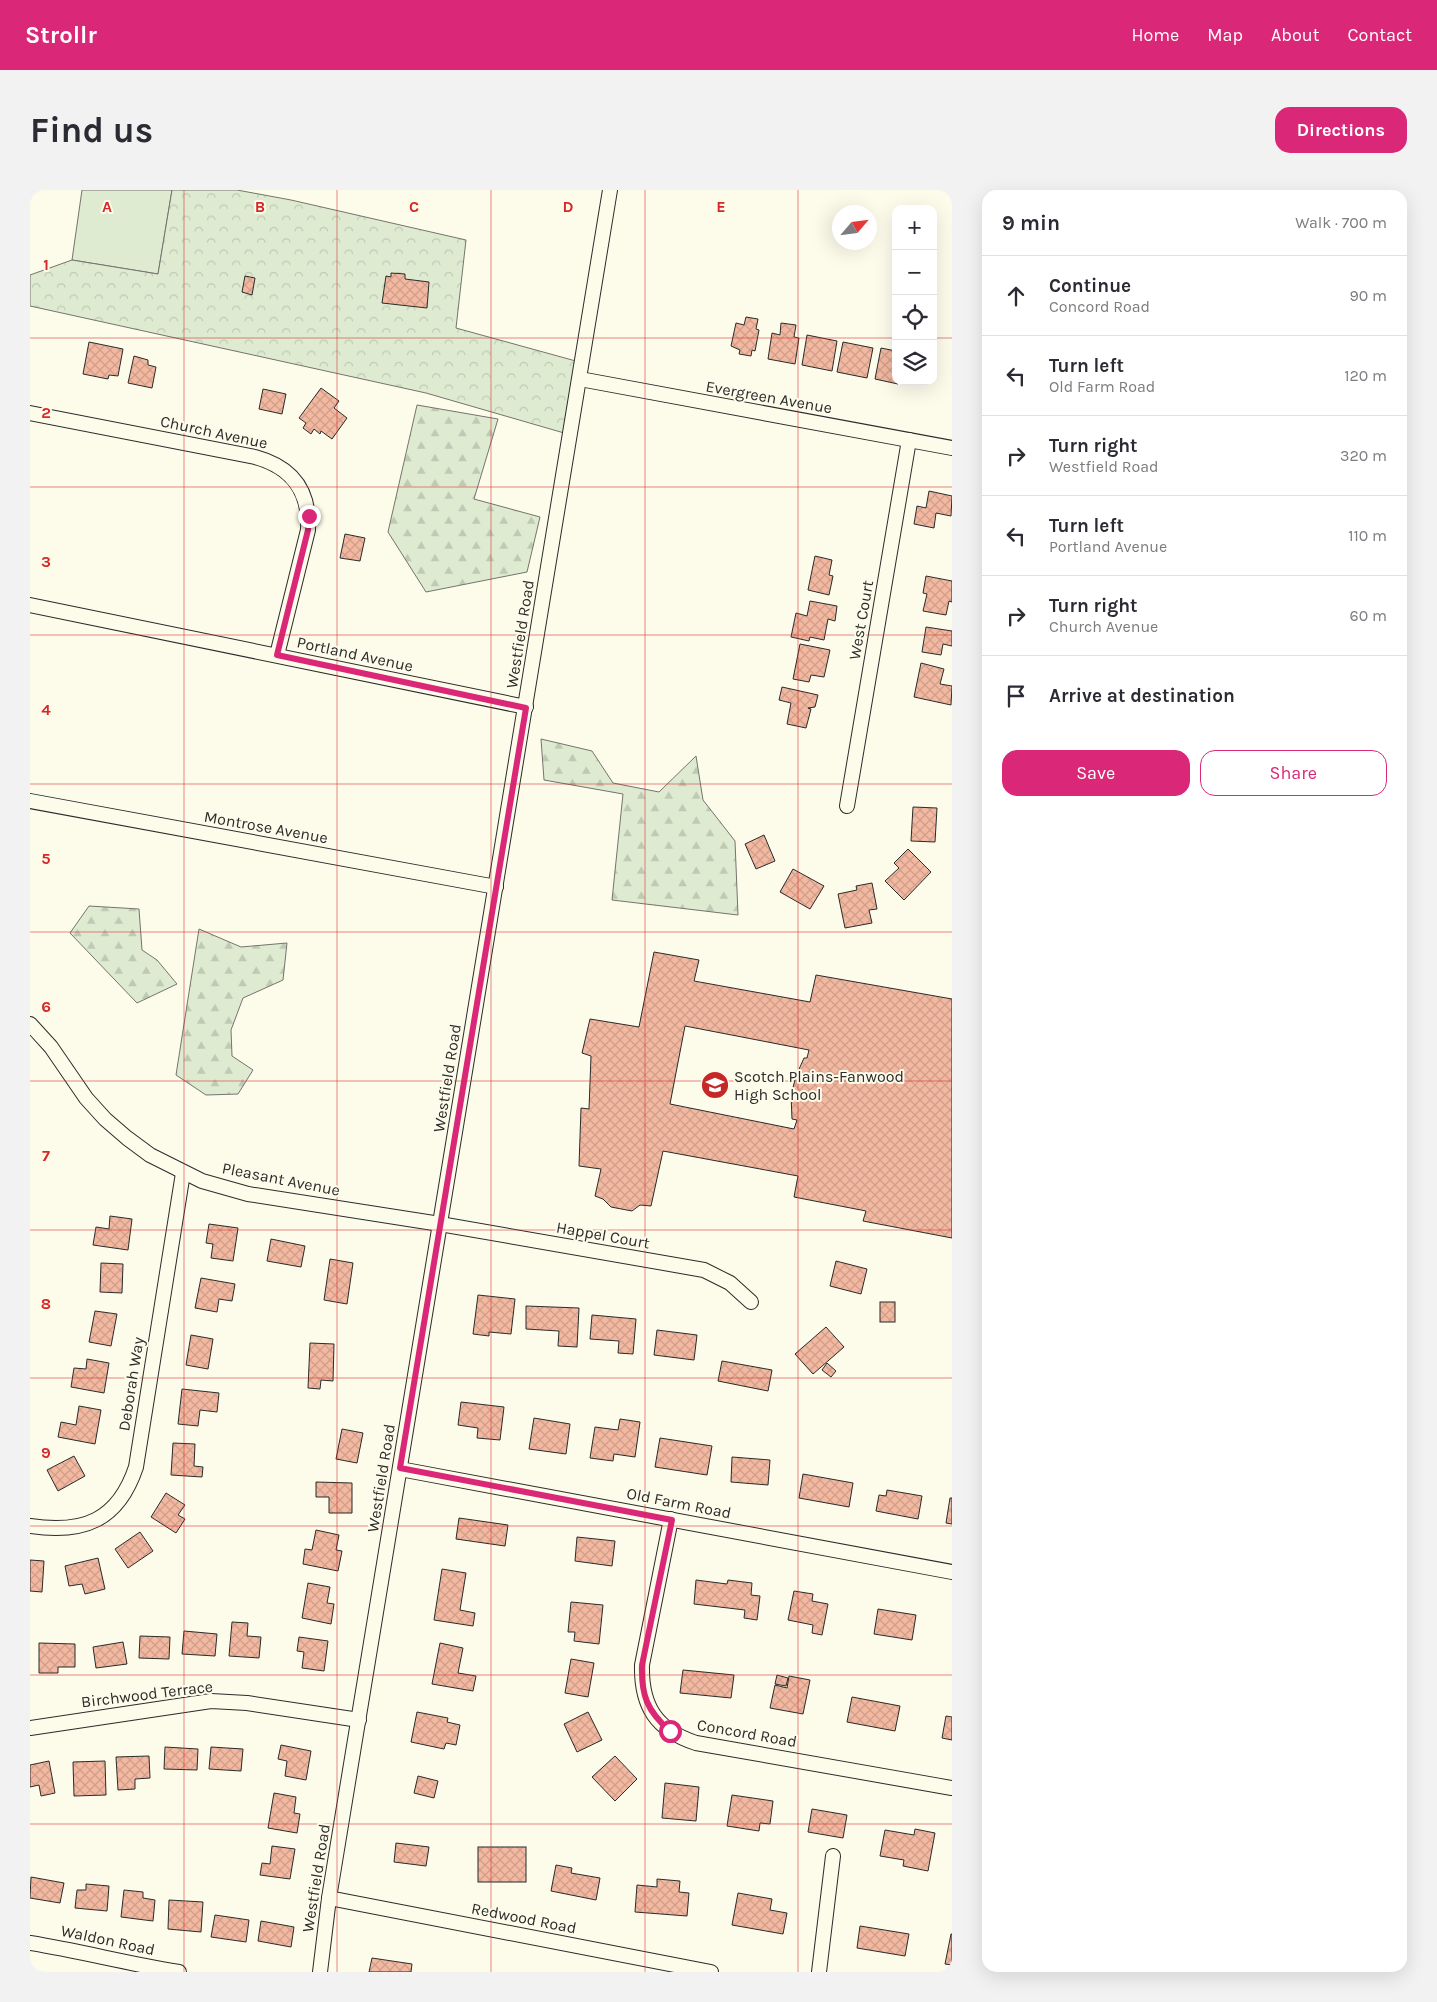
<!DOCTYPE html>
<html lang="en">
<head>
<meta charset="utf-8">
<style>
  :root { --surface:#fff; --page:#f2f2f3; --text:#2b2b33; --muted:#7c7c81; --line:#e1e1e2; --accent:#db2777 }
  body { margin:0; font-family:Karla,sans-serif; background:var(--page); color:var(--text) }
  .controls { position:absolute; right:15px; top:15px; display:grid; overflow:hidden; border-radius:10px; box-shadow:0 5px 20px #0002 }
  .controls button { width:45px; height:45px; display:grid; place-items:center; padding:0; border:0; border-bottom:1px solid var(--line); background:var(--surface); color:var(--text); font:25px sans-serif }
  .compass { position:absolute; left:802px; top:15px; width:45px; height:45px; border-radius:50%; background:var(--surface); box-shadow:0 5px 20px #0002; rotate:62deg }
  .stop { position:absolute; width:15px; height:15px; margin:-11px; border:4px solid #db2777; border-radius:50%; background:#fff }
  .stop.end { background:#db2777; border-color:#fff; box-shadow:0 1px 5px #0008 }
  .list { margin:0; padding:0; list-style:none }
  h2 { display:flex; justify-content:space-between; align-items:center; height:65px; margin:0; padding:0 20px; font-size:21px }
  h2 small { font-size:16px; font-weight:400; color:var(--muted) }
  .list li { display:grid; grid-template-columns:32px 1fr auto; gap:15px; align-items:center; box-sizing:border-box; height:80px; padding:0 20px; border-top:1px solid var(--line) }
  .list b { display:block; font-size:19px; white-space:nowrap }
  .list p { margin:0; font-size:16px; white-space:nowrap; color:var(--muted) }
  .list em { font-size:16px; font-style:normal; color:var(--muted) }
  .actions { display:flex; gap:10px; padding:15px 20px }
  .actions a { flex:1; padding:11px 0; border:1px solid var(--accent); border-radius:15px; text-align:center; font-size:18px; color:var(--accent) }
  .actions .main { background:var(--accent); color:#fff }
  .icon { flex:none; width:28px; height:28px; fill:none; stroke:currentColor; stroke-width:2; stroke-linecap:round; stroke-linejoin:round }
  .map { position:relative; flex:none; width:922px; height:1782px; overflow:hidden; border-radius:15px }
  header { display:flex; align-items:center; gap:30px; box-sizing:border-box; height:70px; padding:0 25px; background:var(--accent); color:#fff }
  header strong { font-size:24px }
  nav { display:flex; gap:28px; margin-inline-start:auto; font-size:18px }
  .intro { display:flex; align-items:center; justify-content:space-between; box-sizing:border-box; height:120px; padding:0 30px }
  h1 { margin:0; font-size:35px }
  .button { padding:12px 22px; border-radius:15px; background:var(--accent); color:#fff; font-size:18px; font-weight:700 }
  main { display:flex; gap:30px; padding:0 30px }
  aside { flex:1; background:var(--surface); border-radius:15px; box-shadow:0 5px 20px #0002 }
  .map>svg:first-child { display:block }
  .green { fill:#deebd1; stroke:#74746e }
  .forest { fill:url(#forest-firs); stroke:#74746e }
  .park { fill:url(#park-crowns); stroke:#74746e }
  .building { fill:url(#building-cross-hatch); stroke:#2b2b2b; fill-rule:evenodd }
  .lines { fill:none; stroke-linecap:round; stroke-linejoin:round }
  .street-casing { stroke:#2b2b2b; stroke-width:16 }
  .street { stroke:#fdfbea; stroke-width:14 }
  .route { stroke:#db2777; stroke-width:6 }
  .grid { fill:none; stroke:#d62828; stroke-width:1; stroke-opacity:0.55 }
  .labels { text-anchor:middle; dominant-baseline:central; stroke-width:4; stroke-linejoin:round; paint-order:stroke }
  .street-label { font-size:16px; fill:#2b2b2b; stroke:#fdfbea }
  .poi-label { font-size:16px; fill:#2b2b2b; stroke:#fdfbea; text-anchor:start }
  .grid-label { font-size:16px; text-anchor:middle; font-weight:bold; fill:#d62828; stroke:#fdfbea; stroke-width:4; stroke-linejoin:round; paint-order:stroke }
</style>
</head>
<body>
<header>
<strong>Strollr</strong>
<nav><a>Home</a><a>Map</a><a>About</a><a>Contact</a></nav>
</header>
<div class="intro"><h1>Find us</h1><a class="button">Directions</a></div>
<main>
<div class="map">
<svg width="922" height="1782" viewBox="0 0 922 1782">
  <defs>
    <pattern id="forest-firs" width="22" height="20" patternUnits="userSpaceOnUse" patternTransform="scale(1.25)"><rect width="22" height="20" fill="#deebd1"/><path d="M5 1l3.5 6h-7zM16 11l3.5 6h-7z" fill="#bfcab4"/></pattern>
    <pattern id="park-crowns" width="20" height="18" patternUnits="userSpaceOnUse" patternTransform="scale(1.25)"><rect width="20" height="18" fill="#deebd1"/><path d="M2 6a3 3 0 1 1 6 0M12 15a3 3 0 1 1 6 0" fill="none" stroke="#bfcab4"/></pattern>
    <pattern id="building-cross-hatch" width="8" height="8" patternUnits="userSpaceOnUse" patternTransform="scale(1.25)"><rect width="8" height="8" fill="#f2b8a0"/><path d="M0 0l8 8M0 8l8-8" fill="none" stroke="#d09e8a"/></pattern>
  </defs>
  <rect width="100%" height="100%" fill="#fdfbea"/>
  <path class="green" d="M52,0H142L128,84L42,70Z"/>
  <g class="forest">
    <path d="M387,215L468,229L444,309L510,327L497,382L396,402L358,342Z"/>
    <path d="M511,549L562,561L583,593L629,602L666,566L673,610L705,651L708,725L582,710L593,604L514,590Z"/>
    <path d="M59,716L109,719L112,760L127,770L147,794L107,813L40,743Z"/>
    <path d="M169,739L211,757L257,753L253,790L213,808L201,840L202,866L223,880L208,904L176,905L146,885Z"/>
  </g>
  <path class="park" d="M142,0H207L261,10L436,50L426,138L553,173L541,245L396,203L0,116V85L42,70L128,84Z"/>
  <g class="building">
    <path d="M361,83L375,84V89L399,92L397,118L352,113L356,86L361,87Z"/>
    <path d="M215,86L225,88L222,105L212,102Z"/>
    <path d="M716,127L728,129L726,139L729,140L725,161L722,160L721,166L709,164L710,160L701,156L706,133L714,135Z"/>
    <path d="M751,133L766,135L764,147L769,148L765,174L738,169L742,143L750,145Z"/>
    <path d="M777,145L807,151L802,181L772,175Z"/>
    <path d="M59,152L93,159L88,186L79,185L78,189L53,184Z"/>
    <path d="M813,152L843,158L837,188L807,182Z"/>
    <path d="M851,158L866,161V191H868V194L845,189Z"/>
    <path d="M104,166L118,170V175L126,177L122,198L98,193Z"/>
    <path d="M291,198L309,211L304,218L317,228L302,249L291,241L290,244L284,239L281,244L273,238L276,233L269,228Z"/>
    <path d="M233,199L256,204L252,224L229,219Z"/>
    <path d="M899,301L922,306L921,326L906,323L904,338L884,334L887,316L896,318Z"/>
    <path d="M315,344L335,348L330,371L310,368Z"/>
    <path d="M785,366L802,370L799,385L803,386L799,405L778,400Z"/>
    <path d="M896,386L922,391V412L919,411L916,425L893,421L897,404L893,403Z"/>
    <path d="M780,411L807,416L805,431L798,429L794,450L780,447L779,451L761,447L766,423L777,426Z"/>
    <path d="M896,437L922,441V456L913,454L911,465L892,462Z"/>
    <path d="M770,454L800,460L794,487L781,485L779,492L763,489Z"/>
    <path d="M891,473L914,479L910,494L922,496L921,515L884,507Z"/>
    <path d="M752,497L788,505L785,517L778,518L781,519L776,538L757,534L761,513L749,510Z"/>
    <path d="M883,617L907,618L905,652L881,651Z"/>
    <path d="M734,645L745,671L726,679L715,654Z"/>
    <path d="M878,659L901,682L874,710L855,691L869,678L864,673Z"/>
    <path d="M763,679L794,696L780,719L750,702Z"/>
    <path d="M842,693L847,719L839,720L842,733L815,738L808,704L827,700L826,696Z"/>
    <path d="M624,762L669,770L664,791L780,812L786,785L922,809V1048L833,1031L836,1021L764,1007L768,986L633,961L621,1016L610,1015L602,1021L581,1017L573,1009L565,1006L571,979L549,976L551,918L559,919L561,866L552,863L560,829L609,837ZM655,836L779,860L777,868H774L766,886L761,905L762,929L767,930L764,939L640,914Z"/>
    <path d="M80,1026L102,1029L98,1060L63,1055L66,1037L79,1039Z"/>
    <path d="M179,1034L208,1038L203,1071L181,1068L183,1054L176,1053Z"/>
    <path d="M241,1049L275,1056L271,1077L237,1071Z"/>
    <path d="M300,1069L323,1073L317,1114L294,1110Z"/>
    <path d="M806,1071L837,1079L831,1104L800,1096Z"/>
    <path d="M71,1073L93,1074L92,1103L70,1102Z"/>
    <path d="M171,1088L205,1094L202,1111L189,1109L187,1122L165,1118Z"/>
    <path d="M448,1105L485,1109L481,1144L459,1142V1146L443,1144Z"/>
    <rect x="850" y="1112" width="15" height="20"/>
    <path d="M496,1116L549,1118L547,1157L528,1156L529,1141L496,1139Z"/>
    <path d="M65,1121L87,1124L81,1156L59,1152Z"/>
    <path d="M562,1125L606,1129L603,1164L588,1163L589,1151L560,1149Z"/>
    <path d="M796,1137L814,1157L783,1184L765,1164Z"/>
    <path d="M627,1140L667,1145L664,1170L624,1165Z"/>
    <path d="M161,1145L183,1149L178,1179L156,1175Z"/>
    <path d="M280,1153L304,1154L303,1191L291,1190L290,1199L278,1198Z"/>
    <path d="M57,1169L79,1173L74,1203L41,1197L44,1178L56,1179Z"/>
    <path d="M692,1171L742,1180L738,1201L688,1191Z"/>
    <path d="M797,1173L806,1181L801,1187L792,1180Z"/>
    <path d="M152,1199L189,1203L187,1222L170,1220L168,1236L148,1234Z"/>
    <path d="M431,1212L474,1217L470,1250L447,1248L448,1238L428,1235Z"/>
    <path d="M49,1216L71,1220L65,1254L28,1247L31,1232L46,1235Z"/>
    <path d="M504,1228L540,1234L536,1264L499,1259Z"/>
    <path d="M590,1229L610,1232L605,1267L584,1264L583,1271L560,1268L565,1237L588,1240Z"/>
    <path d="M312,1239L333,1243L327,1273L306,1269Z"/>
    <path d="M630,1248L682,1256L677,1285L625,1277Z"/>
    <path d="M143,1253L165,1254L164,1276L173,1277L172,1287L141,1285Z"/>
    <path d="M44,1266L55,1286L28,1301L17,1280Z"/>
    <path d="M702,1267L740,1270L738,1295L701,1292Z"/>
    <path d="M773,1284L823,1293L819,1317L769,1308Z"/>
    <path d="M286,1292L322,1293V1323H299V1307H286Z"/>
    <path d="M857,1300L892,1306L888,1329L846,1321L849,1305L856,1306Z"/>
    <path d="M136,1303L155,1315L148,1325L155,1329L146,1343L121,1327Z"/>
    <path d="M920,1308H922V1334L916,1333Z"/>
    <path d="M429,1328L478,1335L475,1356L426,1349Z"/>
    <path d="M286,1340L309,1345L306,1360L312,1361L308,1381L273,1374L275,1359L282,1360Z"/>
    <path d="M110,1342L123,1361L98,1378L85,1359Z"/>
    <path d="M547,1347L585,1351L582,1376L545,1371Z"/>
    <path d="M68,1368L75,1399L55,1404L52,1394L39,1396L35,1376Z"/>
    <path d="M0,1370L14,1371L12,1402L0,1401Z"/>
    <path d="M412,1379L436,1383L430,1420L445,1423L443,1436L404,1430Z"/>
    <path d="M666,1390L697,1394L698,1390L722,1393L721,1405L730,1406L727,1430L714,1428L715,1420L664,1414Z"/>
    <path d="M278,1393L300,1397L297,1413L304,1414L301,1434L272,1428Z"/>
    <path d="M764,1401L783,1404L782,1411L798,1414L792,1445L782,1443L783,1435L758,1430Z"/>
    <path d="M541,1412L573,1415L569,1454L544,1451L545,1442H538Z"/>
    <path d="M848,1419L886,1425L882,1450L844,1444Z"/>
    <path d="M202,1432L218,1433L217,1446L231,1447L229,1468L199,1466Z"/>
    <path d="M154,1441L187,1444L185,1466L152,1464Z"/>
    <path d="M110,1446L140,1447L139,1469L109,1468Z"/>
    <path d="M269,1447L298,1451L294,1481L272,1478L274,1462L267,1461Z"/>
    <path d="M93,1452L97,1474L66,1478L63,1457Z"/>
    <path d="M9,1453L45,1454V1477H28V1483H9Z"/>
    <path d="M410,1453L433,1458L428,1483L446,1486L443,1501L402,1494Z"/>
    <path d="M541,1469L564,1473L558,1507L535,1503Z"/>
    <path d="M653,1480L704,1485L701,1508L650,1503Z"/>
    <path d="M747,1485L758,1488L756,1496L745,1494Z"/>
    <path d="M759,1486L780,1490L773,1524L740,1518L745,1495L757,1498Z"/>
    <path d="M822,1507L870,1516L865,1541L817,1532Z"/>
    <path d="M387,1522L418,1528L417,1532L430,1535L426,1555L416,1553L414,1559L381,1552Z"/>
    <path d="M558,1522L572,1550L547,1562L534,1534Z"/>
    <path d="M916,1526L922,1527V1550L912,1548Z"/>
    <path d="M251,1555L281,1561L276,1590L255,1586L257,1571L248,1569Z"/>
    <path d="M135,1557L168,1559L167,1580L134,1579Z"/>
    <path d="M181,1557L213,1559L211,1581L179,1579Z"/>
    <path d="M119,1566L120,1588L105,1589V1599L88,1600L86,1567Z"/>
    <path d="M585,1566L607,1589L585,1611L562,1587Z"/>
    <path d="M19,1571L25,1603L11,1606L9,1595L0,1597V1575Z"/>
    <path d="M75,1571L76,1605L44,1606L43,1572Z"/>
    <path d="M388,1586L408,1591L404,1608L384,1603Z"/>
    <path d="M635,1593L669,1597L666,1631L632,1628Z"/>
    <path d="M244,1603L266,1607L264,1623L270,1624L267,1643L238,1638Z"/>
    <path d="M702,1605L743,1611L740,1634L730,1633L729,1641L697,1636Z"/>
    <path d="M782,1619L817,1625L813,1648L778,1642Z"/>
    <path d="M885,1639L905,1643L898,1681L873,1676L874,1670L850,1666L855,1640L884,1645Z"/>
    <path d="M366,1653L399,1657L396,1676L364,1672Z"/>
    <path d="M242,1656L265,1659L260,1689L230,1685L232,1673L240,1674Z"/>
    <rect x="448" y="1657" width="48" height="35"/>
    <path d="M526,1675L542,1678L541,1683L570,1688L566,1710L521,1701Z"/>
    <path d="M1,1687L34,1693L30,1713L0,1708Z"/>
    <path d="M627,1689L650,1691L649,1702L659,1703L657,1726L605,1722L607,1695L627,1697Z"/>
    <path d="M56,1694L79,1696L77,1721L45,1718L47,1700H56Z"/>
    <path d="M94,1700L113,1702V1708L125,1710L123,1731L91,1727Z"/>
    <path d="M708,1703L742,1709L740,1720L757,1723L753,1744L702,1735Z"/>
    <path d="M139,1710L173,1712L171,1742L138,1739Z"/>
    <path d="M185,1725L219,1730L216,1752L181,1747Z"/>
    <path d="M231,1731L264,1737L261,1757L228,1751Z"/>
    <path d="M830,1736L879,1744L875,1766L827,1758Z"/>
    <path d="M921,1744H922V1775L915,1774Z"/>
    <path d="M342,1768L382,1774L381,1782H339Z"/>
  </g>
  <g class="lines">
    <defs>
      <g id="street">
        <path d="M550,189L922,258"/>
        <path d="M0,223L225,267C262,277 280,301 278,340L247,465"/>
        <path d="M0,415L496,517"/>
        <path d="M0,611L466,697"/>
        <path d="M817,616L879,250"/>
        <path d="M0,834L21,857L56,908L75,929L97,948L120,965L172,991L218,1004L410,1034L674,1080L700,1093L721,1112"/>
        <path d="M370,1279L922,1382"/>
        <path d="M641,1329L612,1475C611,1516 626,1540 666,1553L922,1598"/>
        <path d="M0,1336C53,1344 88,1331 106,1277L153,983"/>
        <path d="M0,1538L181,1511L217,1513L329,1530"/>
        <path d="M299,1708L681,1782"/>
        <path d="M0,1753C50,1761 99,1774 149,1782"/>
        <path d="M290,1782L299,1708L580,0"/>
        <path d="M789,1782L803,1666"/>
      </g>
    </defs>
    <use href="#street" class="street-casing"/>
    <use href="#street" class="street"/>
  </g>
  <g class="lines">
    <path class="route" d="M279,326L278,340L247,465L496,518L370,1278L642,1330L612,1475C611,1505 617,1521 640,1541"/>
  </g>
  <path class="grid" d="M154,0V1782M307,0V1782M461,0V1782M615,0V1782M768,0V1782M0,148H866M903,148H922M0,297H922M0,445H922M0,594H922M0,742H922M0,891H922M0,1040H922M0,1188H922M0,1336H922M0,1485H922M0,1634H922"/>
  <defs>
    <symbol id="school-disc" viewBox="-11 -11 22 22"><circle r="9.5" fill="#c62828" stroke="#fdfbea"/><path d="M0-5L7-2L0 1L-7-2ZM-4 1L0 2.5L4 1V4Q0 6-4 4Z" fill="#fff"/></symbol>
  </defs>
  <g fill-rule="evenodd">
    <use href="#school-disc" x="669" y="879" width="32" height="32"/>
  </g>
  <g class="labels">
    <g class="street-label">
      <text transform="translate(739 207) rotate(10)">Evergreen Avenue</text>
      <text transform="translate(184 242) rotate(12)">Church Avenue</text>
      <text transform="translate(831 430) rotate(-80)">West Court</text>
      <text transform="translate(490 444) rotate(-81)">Westfield Road</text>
      <text transform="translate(325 464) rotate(12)">Portland Avenue</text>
      <text transform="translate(236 637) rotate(10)">Montrose Avenue</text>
      <text transform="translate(417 888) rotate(-81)">Westfield Road</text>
      <text transform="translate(251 989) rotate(11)">Pleasant Avenue</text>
      <text transform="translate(573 1045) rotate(10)">Happel Court</text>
      <text transform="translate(101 1194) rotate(-81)">Deborah Way</text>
      <text transform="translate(351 1288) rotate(-81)">Westfield Road</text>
      <text transform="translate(649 1313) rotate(11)">Old Farm Road</text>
      <text transform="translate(117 1504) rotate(-7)">Birchwood Terrace</text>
      <text transform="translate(717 1543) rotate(10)">Concord Road</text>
      <text transform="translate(286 1688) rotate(-81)">Westfield Road</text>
      <text transform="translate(494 1728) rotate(11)">Redwood Road</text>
      <text transform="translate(78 1750) rotate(12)">Waldon Road</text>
    </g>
    <g class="poi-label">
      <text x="704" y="886">Scotch Plains-Fanwood<tspan x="704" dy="18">High School</tspan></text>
    </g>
  </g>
  <g class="grid-label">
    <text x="77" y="22">A</text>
    <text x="230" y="22">B</text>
    <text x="384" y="22">C</text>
    <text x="538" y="22">D</text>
    <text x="691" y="22">E</text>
    <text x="16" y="80">1</text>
    <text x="16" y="228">2</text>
    <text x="16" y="377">3</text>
    <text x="16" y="525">4</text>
    <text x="16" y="674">5</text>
    <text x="16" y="822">6</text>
    <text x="16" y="971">7</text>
    <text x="16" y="1119">8</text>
    <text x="16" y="1268">9</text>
  </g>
</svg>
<div class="controls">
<button>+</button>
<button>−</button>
<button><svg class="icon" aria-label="locate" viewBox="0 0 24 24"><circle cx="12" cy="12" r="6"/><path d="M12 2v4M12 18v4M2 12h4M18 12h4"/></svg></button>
<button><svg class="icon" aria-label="layers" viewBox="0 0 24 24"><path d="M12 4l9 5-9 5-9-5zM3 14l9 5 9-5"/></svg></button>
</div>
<svg class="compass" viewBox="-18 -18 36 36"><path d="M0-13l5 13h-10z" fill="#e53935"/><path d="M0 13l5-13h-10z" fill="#7c7c81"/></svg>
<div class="stop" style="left:640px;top:1541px"></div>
<div class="stop end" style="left:279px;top:326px"></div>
</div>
<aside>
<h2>9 min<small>Walk · 700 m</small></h2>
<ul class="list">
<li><svg class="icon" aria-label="ahead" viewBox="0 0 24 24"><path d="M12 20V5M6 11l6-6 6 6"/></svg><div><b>Continue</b><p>Concord Road</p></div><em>90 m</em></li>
<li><svg class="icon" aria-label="left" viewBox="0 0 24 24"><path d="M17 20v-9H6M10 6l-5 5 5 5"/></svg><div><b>Turn left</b><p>Old Farm Road</p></div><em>120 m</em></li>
<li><svg class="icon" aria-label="right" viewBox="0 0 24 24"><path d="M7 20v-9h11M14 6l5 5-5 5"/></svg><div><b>Turn right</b><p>Westfield Road</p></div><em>320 m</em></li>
<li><svg class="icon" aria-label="left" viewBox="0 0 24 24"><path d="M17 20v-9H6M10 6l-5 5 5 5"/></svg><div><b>Turn left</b><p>Portland Avenue</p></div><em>110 m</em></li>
<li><svg class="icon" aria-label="right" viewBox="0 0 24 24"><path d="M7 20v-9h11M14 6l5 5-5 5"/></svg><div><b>Turn right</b><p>Church Avenue</p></div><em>60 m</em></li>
<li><svg class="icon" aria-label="arrive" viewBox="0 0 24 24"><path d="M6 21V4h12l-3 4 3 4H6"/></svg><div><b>Arrive at destination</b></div></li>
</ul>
<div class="actions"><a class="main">Save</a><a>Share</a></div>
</aside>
</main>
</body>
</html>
